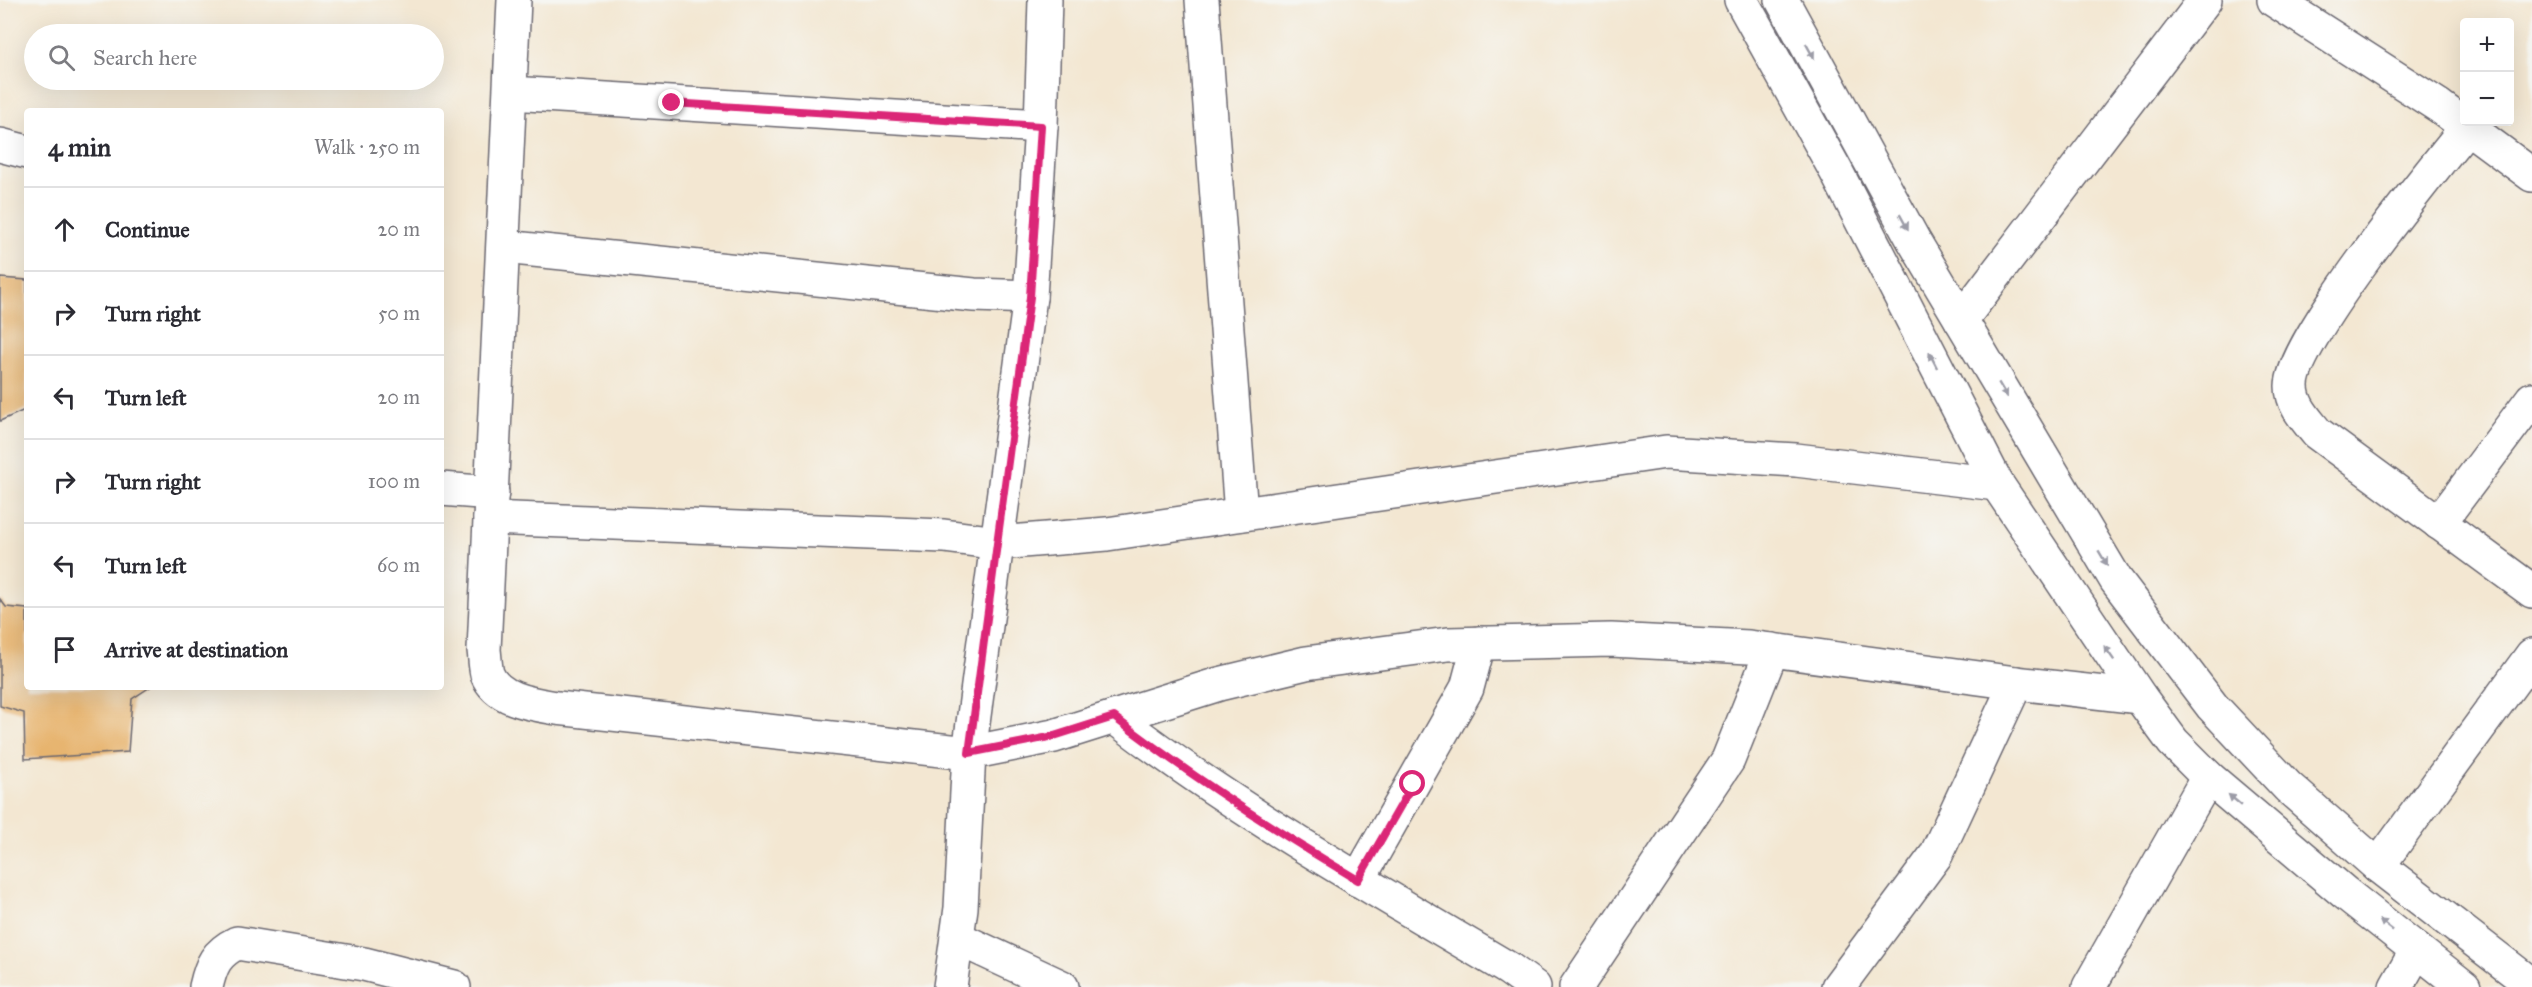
<!DOCTYPE html>
<html lang="en">
<head>
<meta charset="utf-8">
<style>
  :root { --surface:#fff; --page:#f7f7f7; --text:#2b2b33; --muted:#7c7c81; --line:#e1e1e2 }
  body { margin:0; font-family:"IM FELL Great Primer",serif; background:var(--page); color:var(--text) }
  .controls { position:absolute; right:18px; top:18px; display:grid; overflow:hidden; border-radius:6px; box-shadow:0 6px 24px #0002 }
  .controls button { width:54px; height:54px; display:grid; place-items:center; padding:0; border:0; border-bottom:2px solid var(--line); background:var(--surface); color:var(--text); font:30px sans-serif }
  .stop { position:absolute; width:18px; height:18px; margin:-14px; border:4px solid #db2777; border-radius:50%; background:#fff }
  .stop.end { background:#db2777; border-color:#fff; box-shadow:0 2px 6px #0008 }
  .list { margin:0; padding:0; list-style:none }
  h2 { display:flex; justify-content:space-between; align-items:center; height:78px; margin:0; padding:0 24px; font-size:26px }
  h2 small { font-size:20px; font-weight:400; color:var(--muted) }
  .list li { display:grid; grid-template-columns:39px 1fr auto; gap:18px; align-items:center; box-sizing:border-box; height:84px; padding:0 24px; border-top:2px solid var(--line) }
  .list b { display:block; font-size:22px; white-space:nowrap }
  .list em { font-size:20px; font-style:normal; color:var(--muted) }
  .icon { flex:none; width:33px; height:33px; fill:none; stroke:currentColor; stroke-width:2; stroke-linecap:round; stroke-linejoin:round }
  .map { position:relative; flex:none; width:2532px; height:987px; overflow:hidden }
  .search { position:absolute; background:var(--surface); box-shadow:0 6px 24px #0002; left:24px; top:24px; width:420px; height:66px; display:flex; align-items:center; gap:15px; box-sizing:border-box; padding:0 21px; border-radius:33px; color:var(--muted); font-size:22px }
  .panel { position:absolute; background:var(--surface); box-shadow:0 6px 24px #0002; left:24px; top:108px; width:420px; height:582px; border-radius:6px }
  .map>svg:first-child { display:block }
  .building { fill:#e7b46e }
  .lines { fill:none; stroke-linecap:round; stroke-linejoin:round }
  .minor-casing { stroke:#6b6770; stroke-width:36 }
  .major-casing { stroke:#6b6770; stroke-width:36 }
  .minor { stroke:#fff; stroke-width:33 }
  .major { stroke:#fff; stroke-width:33 }
  .oneway { fill:#9c9ca7 }
  .route { stroke:#db2777; stroke-width:8 }
</style>
</head>
<body>
<div class="map">
<svg width="2532" height="987" viewBox="0 0 2532 987">
  <rect width="100%" height="100%" fill="#f6f6f2"/>
  <filter id="ink" filterUnits="userSpaceOnUse"><feTurbulence type="fractalNoise" baseFrequency=".0167" numOctaves="2"/><feDisplacementMap in="SourceGraphic" scale="12" xChannelSelector="R" yChannelSelector="G"/><feConvolveMatrix kernelMatrix="1 2 1 2 8 2 1 2 1" color-interpolation-filters="sRGB"/></filter>
  <filter id="wash" filterUnits="userSpaceOnUse"><feTurbulence type="fractalNoise" baseFrequency=".008" numOctaves="4" result="noise"/><feDisplacementMap in="SourceGraphic" scale="24" xChannelSelector="R" yChannelSelector="G"/><feGaussianBlur stdDeviation="1.35" result="paint"/><feColorMatrix in="noise" values="0 0 0 0 0 0 0 0 0 0 0 0 0 0 0 0 0 1.4 0 .05"/><feComposite in="paint" operator="in"/></filter>
  <g filter="url(#wash)">
    <rect width="100%" height="100%" fill="#f3e7d2"/>
    <g id="blocks">
      <g class="building">
        <path d="M0,278L27,280V409L0,421Z"/>
        <path d="M0,599L6,607L27,609V687H150L132,699L128,752L25,759L24,713L0,706Z"/>
      </g>
    </g>
  </g>
  <g filter="url(#ink)">
    <use href="#blocks" fill-opacity="0" stroke="#6b6770" stroke-width="1.5"/>
    <g class="lines">
      <defs>
        <g id="minor">
          <path d="M514,0L484,650C485,657 485,666 487,674C497,700 533,704 557,708L969,753L1054,736L1219,684L1306,663L1448,644L1611,640L1749,647L2016,683L2140,697"/>
          <path d="M1202,0L1241,514"/>
          <path d="M2274,0L2439,106L2532,175"/>
          <path d="M511,93L1041,126"/>
          <path d="M2467,127C2433,169 2292,341 2292,386C2292,405 2306,419 2317,433L2532,591"/>
          <path d="M0,145L27,152"/>
          <path d="M504,247L974,295L1030,297"/>
          <path d="M1961,320L2205,0"/>
          <path d="M441,489L492,493"/>
          <path d="M490,518L944,536L998,543L1107,534L1666,452L1796,460L1997,484"/>
          <path d="M2439,523L2532,399"/>
          <path d="M1114,717C1239,812 1374,889 1509,969L1534,987"/>
          <path d="M2378,866L2532,655"/>
          <path d="M1358,880L1467,688L1479,643"/>
          <path d="M957,938L1062,987"/>
          <path d="M206,987C211,965 216,953 237,943L364,964L454,987"/>
          <path d="M950,987L961,908L969,753L1030,297L1041,126L1045,0"/>
          <path d="M1576,987L1728,760L1772,650"/>
          <path d="M1838,987L1936,855L2016,683"/>
          <path d="M2089,987L2208,777"/>
          <path d="M2396,987L2417,950"/>
        </g>
        <g id="major">
          <path d="M1741,0L1836,171L1997,484L2140,697L2173,742L2208,777L2345,893L2464,987"/>
          <path d="M1782,0L1914,241L2116,580L2212,706L2288,787L2378,866L2532,985"/>
        </g>
      </defs>
      <use href="#minor" class="minor-casing"/>
      <use href="#major" class="major-casing"/>
      <use href="#minor" class="minor"/>
      <use href="#major" class="major"/>
    </g>
    <defs><path id="oneway-solid" d="M-6-.8H1V-3.2L6.5 0L1 3.2V.8H-6Z" transform="scale(1.5)"/></defs>
    <g class="oneway">
      <use href="#oneway-solid" transform="translate(1810 51) rotate(61)"/>
      <use href="#oneway-solid" transform="translate(1904 222) rotate(61)"/>
      <use href="#oneway-solid" transform="translate(1933 360) rotate(-117)"/>
      <use href="#oneway-solid" transform="translate(2003 390) rotate(59)"/>
      <use href="#oneway-solid" transform="translate(2103 558) rotate(59)"/>
      <use href="#oneway-solid" transform="translate(2109 653) rotate(-125)"/>
      <use href="#oneway-solid" transform="translate(2235 800) rotate(-140)"/>
      <use href="#oneway-solid" transform="translate(2386 925) rotate(-142)"/>
    </g>
  </g>
  <g class="lines" filter="url(#ink)">
    <path class="route" d="M672,103L1041,126L1030,297L969,753L1054,736L1114,717C1192,777 1274,830 1358,880L1413,784"/>
  </g>
</svg>
<div class="controls">
<button>+</button>
<button>−</button>
</div>
<div class="stop" style="left:1413px;top:784px"></div>
<div class="stop end" style="left:672px;top:103px"></div>
<div class="search"><svg class="icon" aria-label="search" viewBox="0 0 24 24"><circle cx="10" cy="10" r="6"/><path d="M15 15l6 6"/></svg>Search here</div>
<section class="panel">
<h2>4 min<small>Walk · 250 m</small></h2>
<ul class="list">
<li><svg class="icon" aria-label="ahead" viewBox="0 0 24 24"><path d="M12 20V5M6 11l6-6 6 6"/></svg><div><b>Continue</b></div><em>20 m</em></li>
<li><svg class="icon" aria-label="right" viewBox="0 0 24 24"><path d="M7 20v-9h11M14 6l5 5-5 5"/></svg><div><b>Turn right</b></div><em>50 m</em></li>
<li><svg class="icon" aria-label="left" viewBox="0 0 24 24"><path d="M17 20v-9H6M10 6l-5 5 5 5"/></svg><div><b>Turn left</b></div><em>20 m</em></li>
<li><svg class="icon" aria-label="right" viewBox="0 0 24 24"><path d="M7 20v-9h11M14 6l5 5-5 5"/></svg><div><b>Turn right</b></div><em>100 m</em></li>
<li><svg class="icon" aria-label="left" viewBox="0 0 24 24"><path d="M17 20v-9H6M10 6l-5 5 5 5"/></svg><div><b>Turn left</b></div><em>60 m</em></li>
<li><svg class="icon" aria-label="arrive" viewBox="0 0 24 24"><path d="M6 21V4h12l-3 4 3 4H6"/></svg><div><b>Arrive at destination</b></div></li>
</ul>
</section>
</div>
</body>
</html>
